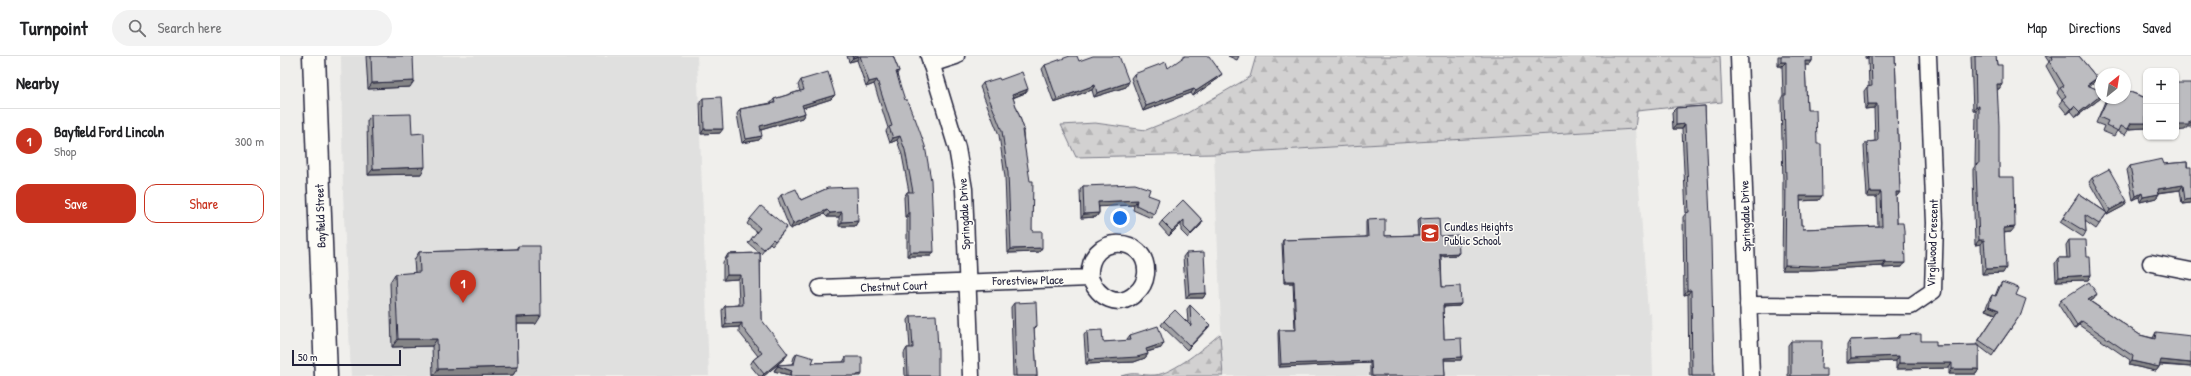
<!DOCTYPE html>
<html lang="en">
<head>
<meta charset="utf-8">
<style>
  :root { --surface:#fff; --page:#f2f2f2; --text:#202124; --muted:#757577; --line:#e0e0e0; --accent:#c8321e }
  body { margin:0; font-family:"Patrick Hand",sans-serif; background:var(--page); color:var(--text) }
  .controls { position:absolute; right:12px; top:12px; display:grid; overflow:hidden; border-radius:8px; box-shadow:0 1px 3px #0004 }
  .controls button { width:36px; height:36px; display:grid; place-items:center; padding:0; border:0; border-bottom:1px solid var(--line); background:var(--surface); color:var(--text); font:20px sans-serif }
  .compass { position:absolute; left:1815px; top:12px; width:36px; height:36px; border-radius:50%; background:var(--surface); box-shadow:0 1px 3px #0004; rotate:30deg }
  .scale { position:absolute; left:12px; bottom:10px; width:109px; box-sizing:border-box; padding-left:4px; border:2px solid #22223b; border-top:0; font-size:11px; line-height:14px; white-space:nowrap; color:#22223b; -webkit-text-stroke:3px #fdfcf7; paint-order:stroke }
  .you { position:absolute; left:840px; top:162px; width:14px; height:14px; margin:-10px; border:3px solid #fff; border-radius:50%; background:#1a73e8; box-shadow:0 0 0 6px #1a73e833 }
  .badge { display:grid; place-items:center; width:26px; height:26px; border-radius:50%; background:var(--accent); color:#fff; font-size:13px; font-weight:700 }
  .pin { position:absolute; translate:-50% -33px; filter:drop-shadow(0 1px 2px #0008) }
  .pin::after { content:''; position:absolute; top:21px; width:14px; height:12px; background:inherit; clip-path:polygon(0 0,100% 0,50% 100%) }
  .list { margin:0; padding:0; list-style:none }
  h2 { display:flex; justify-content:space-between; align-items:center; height:52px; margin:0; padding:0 16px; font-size:17px }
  h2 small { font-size:13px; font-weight:400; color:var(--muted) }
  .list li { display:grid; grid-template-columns:26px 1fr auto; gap:12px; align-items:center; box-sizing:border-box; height:64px; padding:0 16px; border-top:1px solid var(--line) }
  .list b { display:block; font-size:15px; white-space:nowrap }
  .list p { margin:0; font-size:13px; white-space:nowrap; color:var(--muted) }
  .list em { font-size:13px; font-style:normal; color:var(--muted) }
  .actions { display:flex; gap:8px; padding:12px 16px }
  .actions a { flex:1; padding:9px 0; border:1px solid var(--accent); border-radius:12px; text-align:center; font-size:14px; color:var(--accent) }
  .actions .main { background:var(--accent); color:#fff }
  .icon { flex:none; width:22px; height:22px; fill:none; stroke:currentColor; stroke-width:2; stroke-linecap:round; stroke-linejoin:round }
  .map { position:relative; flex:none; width:1911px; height:320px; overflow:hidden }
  header { display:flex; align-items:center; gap:24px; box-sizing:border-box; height:56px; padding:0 20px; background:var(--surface); border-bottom:1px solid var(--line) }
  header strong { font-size:19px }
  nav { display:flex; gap:22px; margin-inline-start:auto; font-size:14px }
  .search { width:280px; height:36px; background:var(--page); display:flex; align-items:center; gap:10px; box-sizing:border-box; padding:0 14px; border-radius:22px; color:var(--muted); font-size:15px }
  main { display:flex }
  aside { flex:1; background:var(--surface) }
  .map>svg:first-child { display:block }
  .built { fill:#e0e0df }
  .forest { fill:url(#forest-firs); stroke:#7a7a86 }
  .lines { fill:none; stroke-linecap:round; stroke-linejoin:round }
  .minor-casing { stroke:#22223b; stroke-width:19 }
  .primary-casing { stroke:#22223b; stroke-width:25 }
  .minor { stroke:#fdfcf7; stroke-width:16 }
  .primary { stroke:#fdfcf7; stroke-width:22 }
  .wall { fill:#a2a2a5; stroke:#22223b }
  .shaded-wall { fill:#848486; stroke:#22223b }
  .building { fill:#bcbcc0; stroke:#22223b }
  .labels { text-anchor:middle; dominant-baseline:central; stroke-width:3; stroke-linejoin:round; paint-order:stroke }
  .street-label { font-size:12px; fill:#22223b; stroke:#fdfcf7 }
  .poi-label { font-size:12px; fill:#22223b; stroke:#fdfcf7; text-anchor:start }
</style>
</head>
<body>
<header>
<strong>Turnpoint</strong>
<div class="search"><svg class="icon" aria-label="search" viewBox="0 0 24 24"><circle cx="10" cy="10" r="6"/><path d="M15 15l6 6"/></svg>Search here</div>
<nav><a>Map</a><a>Directions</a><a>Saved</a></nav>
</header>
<main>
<aside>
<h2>Nearby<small></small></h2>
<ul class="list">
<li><span class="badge">1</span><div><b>Bayfield Ford Lincoln</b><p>Shop</p></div><em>300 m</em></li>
</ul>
<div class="actions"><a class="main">Save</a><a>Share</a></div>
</aside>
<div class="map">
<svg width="1911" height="320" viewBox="0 0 1911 320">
  <defs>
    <pattern id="forest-firs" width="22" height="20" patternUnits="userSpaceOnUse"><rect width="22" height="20" fill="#d2d1d1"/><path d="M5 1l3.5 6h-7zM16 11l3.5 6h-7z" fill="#b4b3b4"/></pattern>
  </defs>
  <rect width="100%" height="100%" fill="#f0efec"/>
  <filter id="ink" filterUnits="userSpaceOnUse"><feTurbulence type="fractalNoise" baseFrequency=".025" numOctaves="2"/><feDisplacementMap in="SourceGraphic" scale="8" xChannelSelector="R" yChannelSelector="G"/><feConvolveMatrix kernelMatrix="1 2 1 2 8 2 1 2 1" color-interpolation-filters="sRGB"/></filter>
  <g filter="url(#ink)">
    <g class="built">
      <path d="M61,0H417L429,320H71L63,137Z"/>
      <path d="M1355,73L1368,257H1371L1373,320H943L934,98Z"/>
    </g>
    <g class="forest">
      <path d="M976,0H1440L1442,46L1357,55L1355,73L934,98L796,101L781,69L815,67L866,74L904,59L970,21Z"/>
      <path d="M940,278L943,320H841C856,315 861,320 875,319C893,318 926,290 940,278Z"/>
    </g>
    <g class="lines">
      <defs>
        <g id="minor">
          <path d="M649,0L677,92L684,133L691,320"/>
          <path d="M1459,0L1471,320"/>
          <path d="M651,8L676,0"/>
          <path d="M1871,207L1911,215"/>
          <path d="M540,232L810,222C806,176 869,178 866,218C865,226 862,232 856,237C838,254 818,241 810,222"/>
          <path d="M1468,249L1631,250L1653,235L1655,167L1648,0"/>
        </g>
        <path id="primary" d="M34,0L46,320"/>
      </defs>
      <use href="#minor" class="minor-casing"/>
      <use href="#primary" class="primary-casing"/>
      <use href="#minor" class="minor"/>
      <use href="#primary" class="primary"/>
    </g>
    <g class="wall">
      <path d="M86,0H133L130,31L88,33Z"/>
      <path d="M567,0H613L619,15L617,18L651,200H627V161H625L624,141L627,136H629L622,99L617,84L610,87L606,75L608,72L594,28L586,31L577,4L569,6Z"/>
      <path d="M948,0H959L957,4Z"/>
      <path d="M1498,0H1532V5L1529,9H1525L1527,54L1539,144L1520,145L1521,169L1523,173L1598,170L1597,141H1587L1584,90L1587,86L1595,85L1594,52L1585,53L1584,35L1587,31H1589L1588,3H1585V0H1615L1620,136L1617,140H1616L1617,167L1622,211L1603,212V210L1531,214H1502L1503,127L1501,43L1503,39L1502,10H1498Z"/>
      <path d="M1691,0H1716L1717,9L1722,28L1719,33H1717L1719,121L1731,176L1724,177L1723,217L1702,218L1701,188L1695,189L1693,119V113L1695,110L1696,55H1693Z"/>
      <path d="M1765,0H1799L1817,22L1813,27L1809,30L1821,35V42L1796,61L1791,55L1787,58L1779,48L1782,44L1777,37L1779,33L1766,10L1769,6Z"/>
      <path d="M799,5L846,31L814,41L812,34L774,47L762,13L765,9Z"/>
      <path d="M888,12L939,22L913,40L911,37L863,55L851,22L854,18Z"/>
      <path d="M521,24L551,43L523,52L525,57L522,62L481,74L479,84L462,87L457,58L460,53L491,47L494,43L520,35L518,29Z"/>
      <path d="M703,27L748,33L745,37L733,42L744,73L743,76L752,175L759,196L728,197L725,121L719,79L700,31Z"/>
      <path d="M1847,35L1864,41L1866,38V72L1849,73L1845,79L1837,75L1834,80L1822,75L1824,70L1816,67L1826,43L1827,42H1839L1842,43L1843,42H1845V38Z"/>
      <path d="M423,42L440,77L421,78L420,46Z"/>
      <path d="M1425,50L1434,320H1409L1408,238L1404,239L1403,161L1406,157L1402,73H1393L1392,56L1396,52Z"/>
      <path d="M91,59L132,78L141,118L88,119L87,65Z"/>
      <path d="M1907,106L1911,147L1902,148L1900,134L1879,137V138L1876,142L1860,146L1859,141L1853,144L1847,114L1850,110L1884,108Z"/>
      <path d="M1812,122L1844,150L1827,159V157L1816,173L1805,165L1806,176L1803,181L1780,166L1799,138L1826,156L1809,126Z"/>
      <path d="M803,130L868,139L874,158L871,162L853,154L854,149L819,150V157L816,161L801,162L800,134Z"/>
      <path d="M548,132L578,165L575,170H559V161H547L544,158L510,173L498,143L501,139L521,144Z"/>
      <path d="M903,144L923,165L920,170L908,182L901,175V168L889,180L879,169L882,165Z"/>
      <path d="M470,163L504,175L492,189L490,187L481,198L468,187L477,176L467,168Z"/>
      <path d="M1139,163L1160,180L1179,197L1177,199L1161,200L1162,231L1181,248L1179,250L1163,251L1164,283L1181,304H1164L1165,320H1090V307L999,311L998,277L999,274H1015L1013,227H1004L1002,187L1003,184L1086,181V166L1087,164L1105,180L1138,179L1137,165Z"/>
      <path d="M1789,184L1807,201L1811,219L1808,224L1776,225L1775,207L1778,202H1787L1786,189Z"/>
      <path d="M238,190L256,268H237L238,311L233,319L153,320L152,290L112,291L110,226L115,218L135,217L134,204L139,196L236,193Z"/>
      <path d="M480,197L481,263L505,302L484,320H479L470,309L473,304L478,300L459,276V271L443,272L442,254L445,250L459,249L458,223L443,224V206L445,203L448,198Z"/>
      <path d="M906,197L926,237L923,242H906L903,201Z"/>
      <path d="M1722,226L1736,239L1741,258L1712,300L1699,290V313L1696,318H1669V312L1616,313V305L1567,307V289L1570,284L1616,282L1619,279L1641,285L1656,290L1698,289L1696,288L1716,258L1705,254L1709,244L1712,239L1715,240L1719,230Z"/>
      <path d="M1814,243L1810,245L1860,279L1873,282L1876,276L1911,311L1880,309L1879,311L1876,315L1849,309L1850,304L1799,269L1794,273L1778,248L1781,244Z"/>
      <path d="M734,247L757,270L754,273L757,320H733L731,251Z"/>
      <path d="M910,249L930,269L927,273L907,294L881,269L884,265L908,266L907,253Z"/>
      <path d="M631,260L658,320H625L624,297L627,292H630L628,264Z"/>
      <path d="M807,275L823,286L847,285V283L850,279L881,292L867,296L868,298L865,302L854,306L806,308L804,279Z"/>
      <path d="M1511,285L1541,313L1547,320H1508V289Z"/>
      <path d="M517,297L532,307L563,306L566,301L582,318L581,320H508L509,319L494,315L495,313L498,309L512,308L514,301Z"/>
    </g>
    <g class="shaded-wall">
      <path d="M578,0H579L577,4L569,6L573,2Z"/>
      <path d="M1588,0H1590L1588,3H1585Z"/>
      <path d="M1525,5H1532L1529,9H1522Z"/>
      <path d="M1501,6H1506L1502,10H1498Z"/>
      <path d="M942,18L939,22L913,40L916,35Z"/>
      <path d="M1817,22L1813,27L1804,34L1807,29Z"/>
      <path d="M597,24L594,28L586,31L589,26Z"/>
      <path d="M134,25L130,31L88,33L92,27Z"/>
      <path d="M849,26L846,31L814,41L817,37Z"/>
      <path d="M1717,28H1722L1719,33H1713Z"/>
      <path d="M815,29L812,34L774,47L777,43Z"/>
      <path d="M748,33L745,37L729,43L732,39Z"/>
      <path d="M914,33L911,37L863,55L866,50Z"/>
      <path d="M555,39L551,43L519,53L522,49Z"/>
      <path d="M1821,39V42L1796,61L1800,56Z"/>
      <path d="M1588,48H1597L1594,52L1585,53Z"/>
      <path d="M1696,50H1699L1696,55H1693Z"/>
      <path d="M1794,50L1791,55L1787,58L1791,53Z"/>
      <path d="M525,57L522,62L477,75L480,70Z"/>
      <path d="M1909,66H1911V71H1907L1905,74L1896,75V69Z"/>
      <path d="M1851,67H1866V72L1847,73Z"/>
      <path d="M1405,68L1402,73H1393L1396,69Z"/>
      <path d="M424,73H443L440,77L421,78Z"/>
      <path d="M482,80L479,84L462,87L466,83Z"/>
      <path d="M620,80L617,84L610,87L613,82Z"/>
      <path d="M145,111L141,118L88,119L93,113Z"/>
      <path d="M1903,129L1900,134L1875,137L1878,133Z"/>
      <path d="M1590,136H1601L1597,141H1587Z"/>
      <path d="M1616,136H1620L1617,140H1613Z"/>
      <path d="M1862,137L1859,141L1853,144L1856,140Z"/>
      <path d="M1879,138L1876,142L1860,146L1863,141Z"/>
      <path d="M1520,140H1542L1539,144L1517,145Z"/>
      <path d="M1911,143V147L1902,148L1905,144Z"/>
      <path d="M857,144L854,149L815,151L818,146Z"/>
      <path d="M1847,145L1844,150L1827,159L1830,154Z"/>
      <path d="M547,154L544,158L510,173L513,168Z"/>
      <path d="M562,156L559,161H547L550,157Z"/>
      <path d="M628,157H630L627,161H625Z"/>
      <path d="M819,157L816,161L801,162L804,158Z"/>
      <path d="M904,164L901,168L889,180L892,175Z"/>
      <path d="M578,165L575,170H559L562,166Z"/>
      <path d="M923,165L920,170L908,182L911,178Z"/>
      <path d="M1735,171L1731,176L1721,177L1724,172Z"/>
      <path d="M1699,184H1704L1701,188L1695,189Z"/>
      <path d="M762,192L759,196L728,197L731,193Z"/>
      <path d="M630,196H654L651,200H627Z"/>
      <path d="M1179,197L1177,199L1159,200L1160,198Z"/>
      <path d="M1606,205L1603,210L1531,214H1502L1505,209Z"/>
      <path d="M1606,207H1625L1622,211L1603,212Z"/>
      <path d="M1726,212L1723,217L1702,218L1706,213Z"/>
      <path d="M447,219H461L458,223L443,224Z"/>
      <path d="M1811,219L1808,224L1776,225L1779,221Z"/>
      <path d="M1005,225H1014L1013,227H1004Z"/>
      <path d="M1407,234H1411L1408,238L1404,239Z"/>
      <path d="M926,237L923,242H906L909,238Z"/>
      <path d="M1817,238L1814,243L1805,249L1808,244Z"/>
      <path d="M1181,248L1179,250L1161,251L1163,249Z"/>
      <path d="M1709,250L1719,254L1716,258L1705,254Z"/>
      <path d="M261,260L256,268H231L237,261Z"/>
      <path d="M1802,265L1799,269L1794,273L1797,269Z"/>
      <path d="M462,267L459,271L443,272L446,268Z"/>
      <path d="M930,269L927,273L907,294L910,290Z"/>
      <path d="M118,283H157L152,290L112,291Z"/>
      <path d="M884,287L881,292L863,297L866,293Z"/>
      <path d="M508,298L505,302L484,320H482L484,318Z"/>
      <path d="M868,298L865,302L854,306L806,308L809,304Z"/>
      <path d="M1619,300L1616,305L1567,307L1571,302Z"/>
      <path d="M1182,301L1181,304H1162L1164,302Z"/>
      <path d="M1881,304L1911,307V311L1878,308Z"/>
      <path d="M1091,305L1090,307L999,311L1001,308Z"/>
      <path d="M1852,305L1879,311L1876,315L1849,309Z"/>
      <path d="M1619,307H1672L1669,312L1616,313Z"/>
      <path d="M498,310L512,315L509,319L494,315Z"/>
      <path d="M238,311L233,319L153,320L158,313Z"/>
      <path d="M1672,313H1699L1696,318H1669Z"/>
    </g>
    <g class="building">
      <path d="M91,0H133L134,25L92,27Z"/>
      <path d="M572,0H578L573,2Z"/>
      <path d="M580,0H613L619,15L616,16L625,44H627L634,62H635L645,90L651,124L654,196H630V157H628L627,136H633L625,94L620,80L613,82L609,71L612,70L597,24L589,26Z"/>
      <path d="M790,0H797L799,5L813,0H839L849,26L817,37L815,29L777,43L765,9Z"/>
      <path d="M905,0H929L942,18L916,35L914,33L866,50L854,18L886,6L888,12Z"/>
      <path d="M1501,0H1532V5H1525L1527,54H1536L1537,88H1541L1542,140H1520L1521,169H1523V173L1602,170L1601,136H1590L1587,86L1598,85L1597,48H1588L1587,31L1592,30L1591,0H1615L1620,136H1616L1617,167H1623L1624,174L1625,207H1606V205L1534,210L1505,209L1506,123L1504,39H1506V6H1501Z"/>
      <path d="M1695,0H1716L1717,9H1722V28H1717L1719,69V121H1734L1735,171L1724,172L1726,212L1706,213L1704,184H1699L1696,114V109L1699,108V50H1696Z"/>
      <path d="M1772,0H1799L1817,22L1807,29L1821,35V39L1800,56L1794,50L1791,53L1782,43L1786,40L1780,32L1784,30L1769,5L1773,3Z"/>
      <path d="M548,16L555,39L522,49L525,57L480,70L482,80L466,83L460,53L495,47L494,43L524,34L521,24Z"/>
      <path d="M742,16L748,33L732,39L744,73L742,74L750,125H753L752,175H762V192L731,193L728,117L722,75L703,27L719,22L720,24Z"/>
      <path d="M1896,27H1911V66H1909V69H1896Z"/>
      <path d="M1847,35L1866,42V67H1851L1848,73L1840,70L1838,75L1826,69L1828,65L1819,61L1828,42H1839L1843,44L1844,42H1845V40Z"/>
      <path d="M441,41L443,73H424L423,42Z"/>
      <path d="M1425,50L1431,184L1434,320H1412L1411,234H1407L1406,157L1409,156L1405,68L1396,69V52Z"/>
      <path d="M131,58L132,78L144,77L145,111L93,113L91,59Z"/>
      <path d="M1882,103L1884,108L1907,106V111H1911V143L1905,144L1903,129L1878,133L1879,138L1863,141L1862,137L1856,140L1850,110Z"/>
      <path d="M1829,113L1847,145L1830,154L1812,122Z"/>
      <path d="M855,128L870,133L868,139L879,143L874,158L856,149L857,144L818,146L819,157L804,158L803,130Z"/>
      <path d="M577,131L578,165L562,166V156L550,157L547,154L513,168L501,139L516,133L521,144L548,132Z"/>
      <path d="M1799,138L1827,157L1819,168L1805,159L1806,176L1783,162Z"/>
      <path d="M903,144L923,165L911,178L904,171V164L892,175L882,165Z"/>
      <path d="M481,150L507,171L495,185L493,183L484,193L471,183L480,172L470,163Z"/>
      <path d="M1159,162L1160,180L1178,179L1179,197L1160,198L1162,231L1180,230L1181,248L1163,249L1164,283L1181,282L1182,301L1164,302L1165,320H1092L1091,305L1001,308L999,274H1016L1014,225H1005L1003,184L1088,181L1087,164L1105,163V180L1140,179L1139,163Z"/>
      <path d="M1789,184H1806L1807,201H1810L1811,219L1779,221L1778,202H1790Z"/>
      <path d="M238,190H260L261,260L237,261L238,311L158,313L157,283H118L115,218L140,216L139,196L238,193Z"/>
      <path d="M924,196L926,237L909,238L906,197Z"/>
      <path d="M480,197L481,263L508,298L484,318L473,304L482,297L462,271V267L446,268L445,250L463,249L461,219H447L446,202H448V198Z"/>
      <path d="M1722,226L1739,232L1736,239L1746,243L1741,258L1715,295L1699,284L1719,254L1709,250L1712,239L1716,240Z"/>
      <path d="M1809,226L1817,238L1808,244L1860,279L1875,283L1876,276L1911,280V307L1881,304L1879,311L1852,305L1853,300L1802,265L1797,269L1781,244Z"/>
      <path d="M756,246L757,270L754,271L757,320H736L734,247Z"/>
      <path d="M910,249L930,269L910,290L884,265L895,254L911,270Z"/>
      <path d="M656,259L658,292V320H628L627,292H633L631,260Z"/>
      <path d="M878,270L884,287L866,293L868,298L857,301L809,304L807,275L822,274L823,286L851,284L850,279Z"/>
      <path d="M1641,278V285H1656V290L1699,289V313H1672V307H1619V300L1571,302L1570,284L1619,282V279Z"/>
      <path d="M1511,285H1542L1541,313H1547V320H1511Z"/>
      <path d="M517,297L534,302L532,307L566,306V301H582V318L577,319V320H510L512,315L498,310V309L514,308Z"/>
    </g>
  </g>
  <defs>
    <symbol id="school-square" viewBox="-11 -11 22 22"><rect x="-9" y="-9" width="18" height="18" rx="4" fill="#c8321e" stroke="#fdfcf7"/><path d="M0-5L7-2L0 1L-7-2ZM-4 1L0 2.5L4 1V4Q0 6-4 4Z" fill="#fff"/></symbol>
  </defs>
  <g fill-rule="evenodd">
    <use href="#school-square" x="1139" y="166" width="22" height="22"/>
  </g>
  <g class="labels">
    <g class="street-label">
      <text transform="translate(684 158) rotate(-93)">Springdale Drive</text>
      <text transform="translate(40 160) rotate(-92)">Bayfield Street</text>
      <text transform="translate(1465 160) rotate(-92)">Springdale Drive</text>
      <text transform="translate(1652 187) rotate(-88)">Virgilwood Crescent</text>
      <text transform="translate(748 224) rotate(-1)">Forestview Place</text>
      <text transform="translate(614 230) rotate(-2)">Chestnut Court</text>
    </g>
    <g class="poi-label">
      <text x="1164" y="170">Cundles Heights<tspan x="1164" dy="14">Public School</tspan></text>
    </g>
  </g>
</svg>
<div class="controls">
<button>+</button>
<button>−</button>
</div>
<svg class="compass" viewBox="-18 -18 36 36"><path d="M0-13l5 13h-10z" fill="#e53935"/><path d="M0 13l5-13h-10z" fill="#757577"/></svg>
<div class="scale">50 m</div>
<div class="you"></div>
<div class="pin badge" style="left:183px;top:247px">1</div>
</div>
</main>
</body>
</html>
